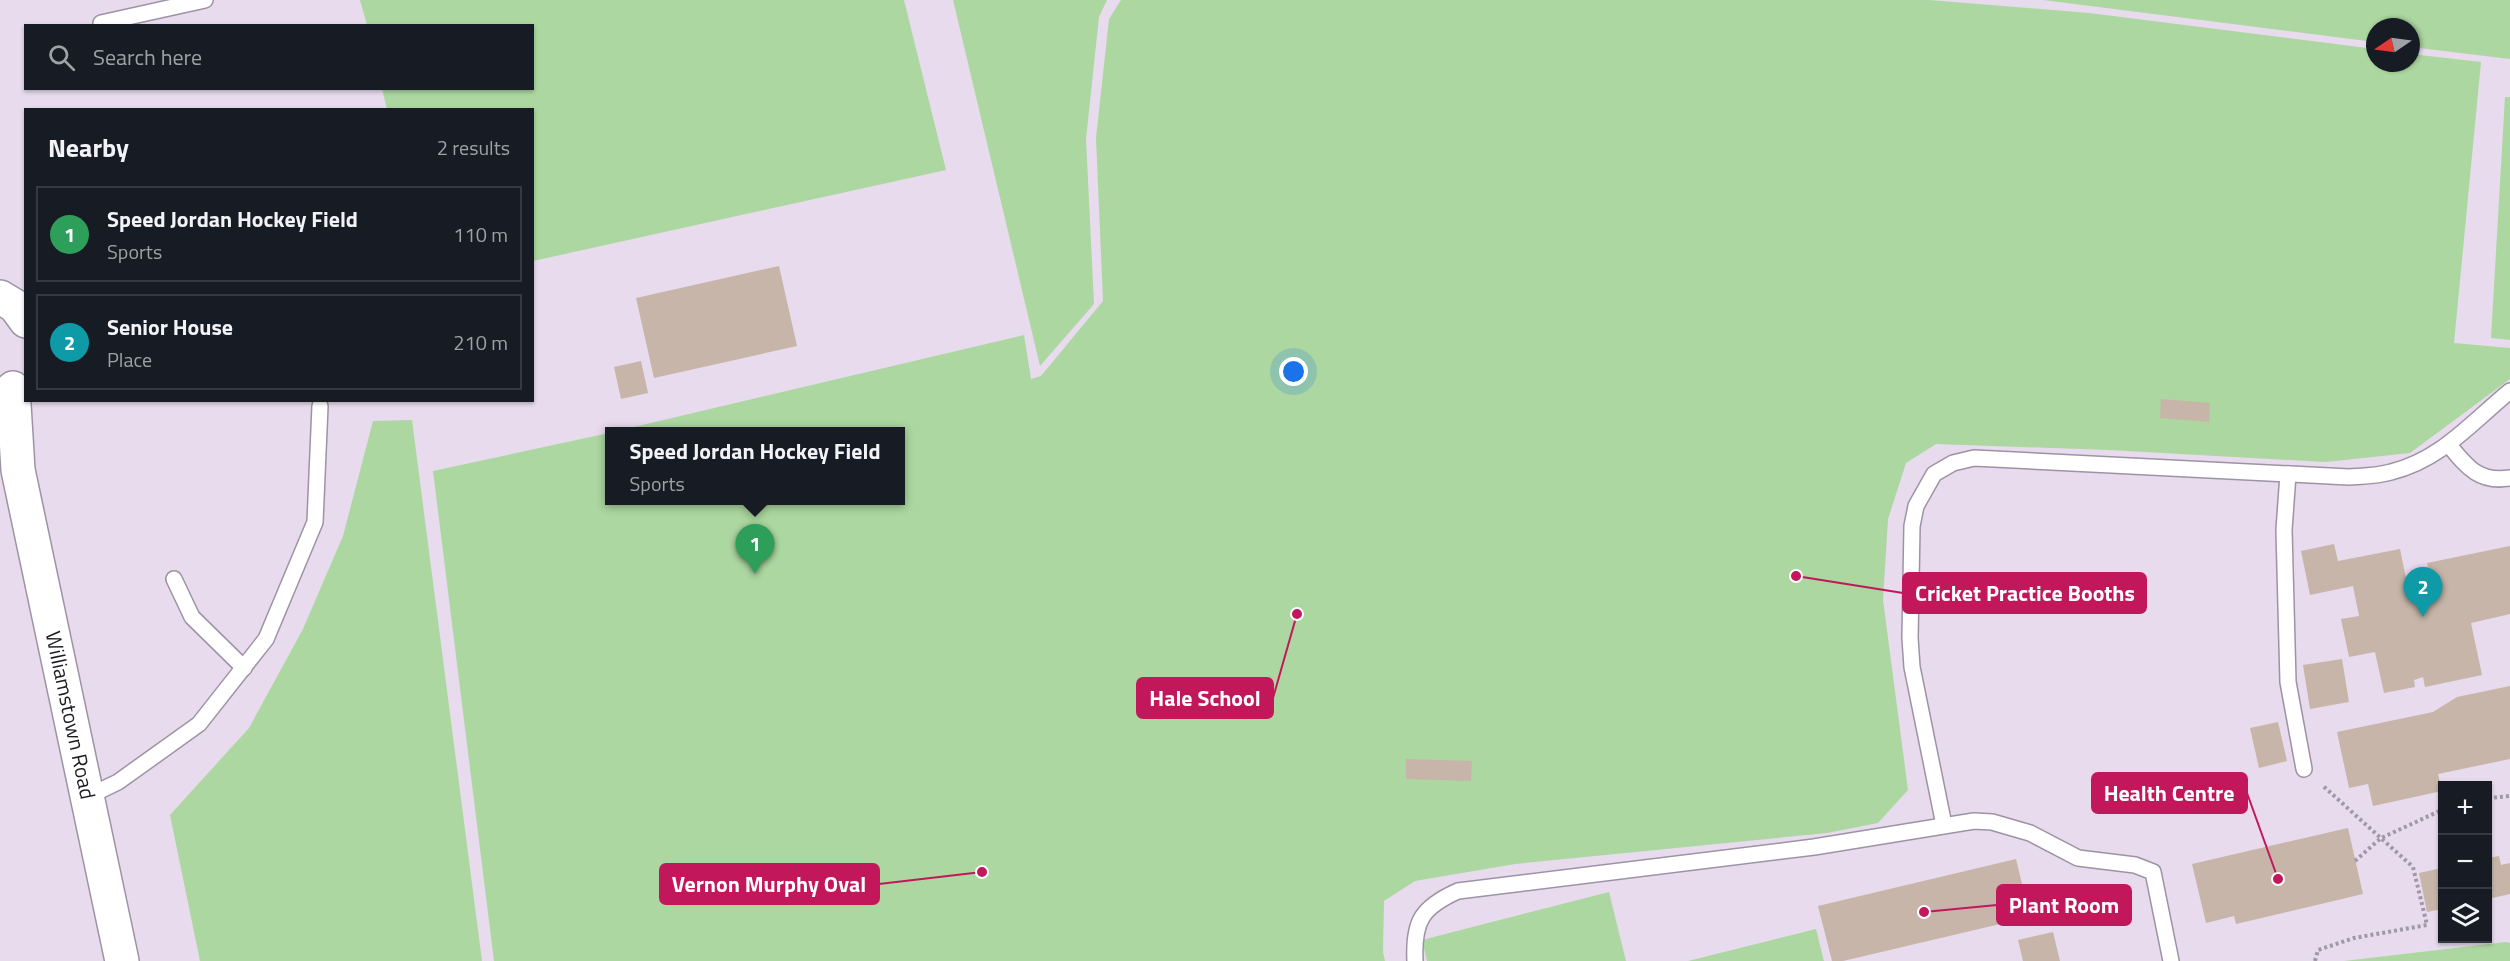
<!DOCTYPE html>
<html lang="en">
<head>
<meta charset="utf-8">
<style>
  :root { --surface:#171b24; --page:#242831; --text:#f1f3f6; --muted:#9ea1a6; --line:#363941; --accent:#db2777 }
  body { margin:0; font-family:"Titillium Web",sans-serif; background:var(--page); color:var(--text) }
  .controls { position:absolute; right:18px; bottom:18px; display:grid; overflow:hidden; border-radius:0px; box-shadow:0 2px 4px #0004 }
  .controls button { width:54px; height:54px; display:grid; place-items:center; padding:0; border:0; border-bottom:2px solid var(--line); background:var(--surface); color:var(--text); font:30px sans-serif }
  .compass { position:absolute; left:2366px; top:18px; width:54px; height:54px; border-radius:50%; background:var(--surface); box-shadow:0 2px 4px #0004; rotate:257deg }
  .you { position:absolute; left:1294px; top:372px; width:21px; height:21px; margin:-15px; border:4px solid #fff; border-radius:50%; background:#1a73e8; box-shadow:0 0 0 9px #1a73e833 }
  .badge { display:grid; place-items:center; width:39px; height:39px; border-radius:50%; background:var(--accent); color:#fff; font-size:20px; font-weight:700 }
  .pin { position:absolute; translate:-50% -50px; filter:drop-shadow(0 2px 3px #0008) }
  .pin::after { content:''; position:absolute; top:32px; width:21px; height:18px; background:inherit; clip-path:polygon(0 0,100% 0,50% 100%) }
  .popup { position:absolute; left:605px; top:427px; width:300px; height:78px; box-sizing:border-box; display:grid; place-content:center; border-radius:0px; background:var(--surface); filter:drop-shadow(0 2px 4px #0005); font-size:20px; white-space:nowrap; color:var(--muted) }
  .popup b { font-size:22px; color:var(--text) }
  .popup::after { content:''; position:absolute; left:50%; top:100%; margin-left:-12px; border:12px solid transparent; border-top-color:var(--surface) }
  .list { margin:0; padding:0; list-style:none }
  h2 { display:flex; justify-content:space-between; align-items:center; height:78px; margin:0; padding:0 24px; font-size:26px }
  h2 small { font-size:20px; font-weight:400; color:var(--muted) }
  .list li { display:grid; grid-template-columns:39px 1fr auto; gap:18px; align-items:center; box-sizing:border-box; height:96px; margin:0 12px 12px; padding:0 12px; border:2px solid var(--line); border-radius:0px }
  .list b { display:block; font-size:22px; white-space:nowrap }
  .list p { margin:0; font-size:20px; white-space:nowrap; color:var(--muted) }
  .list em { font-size:20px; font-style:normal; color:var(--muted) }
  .icon { flex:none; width:33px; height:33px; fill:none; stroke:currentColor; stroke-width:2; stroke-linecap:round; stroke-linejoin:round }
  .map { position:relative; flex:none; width:2510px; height:961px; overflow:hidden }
  .search { position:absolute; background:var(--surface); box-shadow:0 2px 4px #0004; left:24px; top:24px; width:510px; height:66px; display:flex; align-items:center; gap:15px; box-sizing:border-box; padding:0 21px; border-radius:0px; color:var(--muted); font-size:22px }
  .panel { position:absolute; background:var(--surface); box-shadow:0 2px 4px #0004; left:24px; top:108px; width:510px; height:294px; border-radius:0px }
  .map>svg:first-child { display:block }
  .green { fill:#acd7a0 }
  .building { fill:#c7b5a9 }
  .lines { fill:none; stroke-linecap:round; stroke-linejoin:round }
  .service-casing { stroke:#9e93a4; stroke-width:18 }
  .secondary-casing { stroke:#9e93a4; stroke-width:36 }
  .path { stroke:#a198a6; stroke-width:4; stroke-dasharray:3 3; stroke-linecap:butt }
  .service { stroke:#fff; stroke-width:15 }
  .secondary { stroke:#fff; stroke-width:33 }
  .labels { text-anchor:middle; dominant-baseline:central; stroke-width:4.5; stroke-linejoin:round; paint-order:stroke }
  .street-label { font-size:21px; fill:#1f1b22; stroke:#fff }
  .leader { fill:none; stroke:#c2185b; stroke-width:2 }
  .callout-dot { fill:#c2185b; stroke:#fff; stroke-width:2 }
  .callout { fill:#c2185b; stroke:#c2185b; stroke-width:2 }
  .callout-label { font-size:22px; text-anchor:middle; font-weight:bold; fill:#fff }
</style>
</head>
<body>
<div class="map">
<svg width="2510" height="961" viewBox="0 0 2510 961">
  <rect width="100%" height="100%" fill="#e7dbed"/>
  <g class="green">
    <path d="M360,0H904L946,170L533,261L532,110L387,109L382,89L532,88V26L367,25Z"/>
    <path d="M953,0H1107L1099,17L1086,139L1094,304L1040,366Z"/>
    <path d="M1121,0H1929L2089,13L2375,49V63H2411V54L2481,62L2454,343L2510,348V379L2410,453L2326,462L2109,450L1936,444L1906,463L1888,519L1883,600L1908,790L1878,823L1827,833L1515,864L1415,881L1384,901L1383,952L1385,961H494L433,471L609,433L610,500H900V432L617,431L1024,335L1031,379L1041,376L1103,301L1096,138L1109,19Z"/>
    <path d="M2043,0H2510V59L2411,47V27H2375V42Z"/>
    <path d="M2505,97H2510V340L2491,338Z"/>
    <path d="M412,420L482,961H200L170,815L249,728L303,629L343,536L373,421Z"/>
    <path d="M1609,892L1626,961H1427L1422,940Z"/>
    <path d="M1816,929L1824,961H1688Z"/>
    <path d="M2506,942L2510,943V961H2344Z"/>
  </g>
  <g class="building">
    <path d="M779,266L797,346L654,378L636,298Z"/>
    <path d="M641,361L648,393L621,399L614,367Z"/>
    <path d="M2161,399L2210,403L2209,422L2160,418Z"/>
    <path d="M2334,544L2338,561L2400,549L2407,583L2431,579L2427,563L2510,546V614L2471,623L2482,675L2425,687L2423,677L2414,680L2415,687L2384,693L2375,652L2349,657L2341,619L2359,616L2353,586L2310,595L2301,551Z"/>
    <path d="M2342,659L2349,702L2310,709L2303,665Z"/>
    <path d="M2510,686V759L2438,774L2442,791L2373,806L2368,784L2349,788L2337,732L2433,712L2457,697Z"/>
    <path d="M2278,722L2287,761L2259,768L2250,728Z"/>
    <path d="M1406,759L1472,761L1471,781L1406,779Z"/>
    <path d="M2348,828L2363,894L2236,924L2234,916L2206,923L2192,864Z"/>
    <path d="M2499,856L2501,865L2510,863V894L2488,899V858Z"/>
    <path d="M2016,859L2030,917L1843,961H1832L1818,906Z"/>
    <path d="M2442,868V909L2427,912L2419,873Z"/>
    <path d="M2053,932L2060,961H2023L2018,940Z"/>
  </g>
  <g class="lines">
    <defs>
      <g id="service">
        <path d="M101,23L205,0"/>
        <path d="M2449,445C2467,467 2479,483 2510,478"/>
        <path d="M2288,474L2284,530L2288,682L2304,769"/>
        <path d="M174,579L192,617L244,668"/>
        <path d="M89,796L118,782L199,724L266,639L315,522L320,406"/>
        <path d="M1944,825L1912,667L1910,638L1912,526L1916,506L1934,474L1953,463L1974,458L2349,477C2363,476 2378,476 2391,472C2441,460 2472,422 2510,391"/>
        <path d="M1415,961C1413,921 1422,907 1458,891L1814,847L1974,821L1992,822L2030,833L2078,858L2135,865L2153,872L2171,961"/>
      </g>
      <g id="secondary">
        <path d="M0,297L15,306L26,321"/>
        <path d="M13,388L18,470L122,961"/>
      </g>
    </defs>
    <use href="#service" class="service-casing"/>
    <use href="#secondary" class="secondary-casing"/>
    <g class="path">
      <path d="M2488,798L2510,796"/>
      <path d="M2355,861L2381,838L2442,810"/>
      <path d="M2315,961L2318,950L2354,938L2427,925L2413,867L2322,785"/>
    </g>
    <use href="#service" class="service"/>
    <use href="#secondary" class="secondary"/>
  </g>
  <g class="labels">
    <g class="street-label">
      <text transform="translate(71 715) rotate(78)">Williamstown Road</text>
    </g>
  </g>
  <path class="leader" d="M1796 576L1903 593M1297 614L1273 698M2278 879L2247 793M982 872L879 884M1924 912L1997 905"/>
  <g class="callout-dot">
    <circle cx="1796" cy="576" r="6"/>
    <circle cx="1297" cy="614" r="6"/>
    <circle cx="2278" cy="879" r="6"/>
    <circle cx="982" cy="872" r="6"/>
    <circle cx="1924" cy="912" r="6"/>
  </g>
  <g class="callout">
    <rect x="1903" y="573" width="243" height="40" rx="6"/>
    <rect x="1137" y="678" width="136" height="40" rx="6"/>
    <rect x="2092" y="773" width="155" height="40" rx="6"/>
    <rect x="660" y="864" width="219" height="40" rx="6"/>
    <rect x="1997" y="885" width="134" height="40" rx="6"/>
  </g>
  <g class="callout-label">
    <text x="2025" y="601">Cricket Practice Booths</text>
    <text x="1205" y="706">Hale School</text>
    <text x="2169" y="801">Health Centre</text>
    <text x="769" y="892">Vernon Murphy Oval</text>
    <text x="2064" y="913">Plant Room</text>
  </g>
</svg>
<div class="controls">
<button>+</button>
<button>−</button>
<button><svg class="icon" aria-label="layers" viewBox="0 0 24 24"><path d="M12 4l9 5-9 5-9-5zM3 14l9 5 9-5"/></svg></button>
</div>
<svg class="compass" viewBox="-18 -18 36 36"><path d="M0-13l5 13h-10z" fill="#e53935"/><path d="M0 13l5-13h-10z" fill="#9ea1a6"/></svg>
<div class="you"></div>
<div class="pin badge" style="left:755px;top:574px;background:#2e9e5b">1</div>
<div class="popup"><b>Speed Jordan Hockey Field</b>Sports</div>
<div class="pin badge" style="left:2423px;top:617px;background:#0f9aa8">2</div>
<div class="search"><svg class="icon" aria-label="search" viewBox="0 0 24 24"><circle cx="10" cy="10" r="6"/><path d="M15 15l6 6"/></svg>Search here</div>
<section class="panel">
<h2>Nearby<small>2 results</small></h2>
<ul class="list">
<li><span class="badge" style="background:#2e9e5b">1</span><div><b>Speed Jordan Hockey Field</b><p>Sports</p></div><em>110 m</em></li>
<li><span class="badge" style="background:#0f9aa8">2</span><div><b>Senior House</b><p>Place</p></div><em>210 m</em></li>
</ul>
</section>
</div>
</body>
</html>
